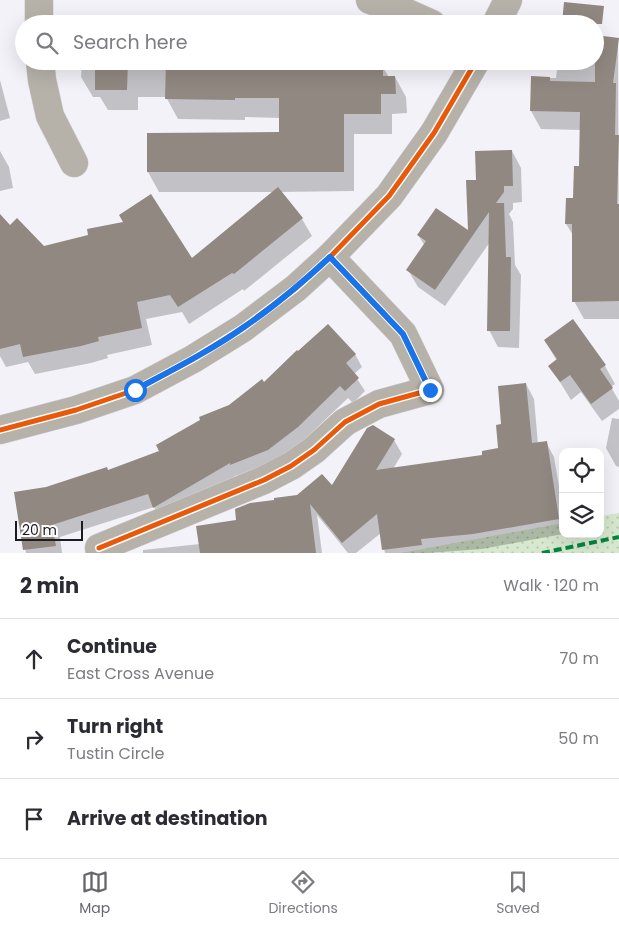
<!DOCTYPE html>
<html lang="en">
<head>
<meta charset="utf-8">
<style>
  :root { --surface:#fff; --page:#f7f7f7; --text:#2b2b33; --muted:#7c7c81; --line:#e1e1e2; --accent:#67666d }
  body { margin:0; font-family:Poppins,sans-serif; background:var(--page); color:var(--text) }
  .controls { position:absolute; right:15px; bottom:15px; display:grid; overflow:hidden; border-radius:10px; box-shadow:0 5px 20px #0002 }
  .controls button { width:45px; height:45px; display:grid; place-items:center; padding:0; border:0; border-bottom:1px solid var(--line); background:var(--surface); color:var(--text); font:25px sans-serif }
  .scale { position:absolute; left:15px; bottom:12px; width:68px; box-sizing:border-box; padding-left:5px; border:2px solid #1c1a22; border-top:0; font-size:14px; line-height:18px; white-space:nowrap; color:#1c1a22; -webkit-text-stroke:4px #fff; paint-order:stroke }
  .stop { position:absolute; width:15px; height:15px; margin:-11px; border:4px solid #1a73e8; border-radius:50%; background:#fff }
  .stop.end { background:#1a73e8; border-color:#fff; box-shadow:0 1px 5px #0008 }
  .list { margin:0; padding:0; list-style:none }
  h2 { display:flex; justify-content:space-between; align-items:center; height:65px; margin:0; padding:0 20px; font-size:21px }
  h2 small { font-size:16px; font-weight:400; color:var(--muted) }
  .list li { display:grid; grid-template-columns:32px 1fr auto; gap:15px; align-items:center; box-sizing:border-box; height:80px; padding:0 20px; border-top:1px solid var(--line) }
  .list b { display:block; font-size:19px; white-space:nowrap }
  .list p { margin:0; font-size:16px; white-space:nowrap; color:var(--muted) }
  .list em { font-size:16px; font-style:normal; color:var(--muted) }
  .icon { flex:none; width:28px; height:28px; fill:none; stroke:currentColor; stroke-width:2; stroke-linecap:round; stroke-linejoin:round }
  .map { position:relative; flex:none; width:619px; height:553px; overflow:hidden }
  .search { position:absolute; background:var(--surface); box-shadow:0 5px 20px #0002; left:15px; right:15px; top:15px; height:55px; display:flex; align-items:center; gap:12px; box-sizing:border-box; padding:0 18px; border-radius:28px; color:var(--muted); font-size:19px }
  .sheet { height:305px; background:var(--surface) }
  nav { display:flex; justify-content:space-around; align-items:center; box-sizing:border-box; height:70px; border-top:1px solid var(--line); background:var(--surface); font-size:14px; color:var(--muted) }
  nav a { display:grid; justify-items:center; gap:2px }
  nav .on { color:var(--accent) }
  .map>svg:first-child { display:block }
  .grass { fill:url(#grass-dots) }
  .shadow { fill:#0003 }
  .building { fill:#918881 }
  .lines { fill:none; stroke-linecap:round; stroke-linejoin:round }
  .minor-casing { stroke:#d1d0d5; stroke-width:29 }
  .minor { stroke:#b7b2a9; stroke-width:28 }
  .quiet { stroke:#00873e; stroke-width:4; stroke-dasharray:8 4; stroke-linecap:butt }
  .cycleway-casing { stroke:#fff; stroke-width:8 }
  .cycleway { stroke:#e8590c; stroke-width:5 }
  .route { stroke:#1a73e8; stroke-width:6 }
</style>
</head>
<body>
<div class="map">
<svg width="619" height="553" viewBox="0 0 619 553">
  <defs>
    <pattern id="grass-dots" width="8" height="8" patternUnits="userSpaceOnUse" patternTransform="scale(1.25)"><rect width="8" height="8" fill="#d6e8ce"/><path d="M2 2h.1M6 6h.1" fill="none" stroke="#b7c6b1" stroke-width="1.8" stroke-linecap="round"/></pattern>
  </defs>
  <rect width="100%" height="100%" fill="#f3f2f8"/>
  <path class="grass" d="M619,513V553H401L563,523V534H600V516Z"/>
  <g class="shadow">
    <path d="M618,39L619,319H584L574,301L573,235L566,224L574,200L580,167L581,130L541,129L531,111L532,78H556L558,61H595Z"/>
    <path d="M82,61H356L358,66H382L389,77H395L406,97L407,113L392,114V134H354V191L280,192L302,219L312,236L244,291L243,289L189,324L182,312L146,319L152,345L107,355L108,358L91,363L35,374L28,362L6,367L0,356V216L10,227L43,247L191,259L275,192H159L148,172L280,134V118L245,117V120L178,119L166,97H138V110H108L100,97H93L81,77Z"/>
    <path d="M0,80L10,118L0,121Z"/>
    <path d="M0,151L9,167L13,188L0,191Z"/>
    <path d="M512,151L521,168L522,202L513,203V209L509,214L513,222L515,265L521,275L519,348L498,347L489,330L490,242L445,306L418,287L408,270L425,246L418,235L469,233L478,181Z"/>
    <path d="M545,341L605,366L615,384L611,387L619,401V409L602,421L581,392L571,400L550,366L557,361Z"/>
    <path d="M355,354L362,367L354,374L365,391L353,403L348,398L305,439L275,462L238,477L237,475L161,520L154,507L60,537L62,553H26L16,493L46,489L108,471L161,451L264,384Z"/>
    <path d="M526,384L534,399L538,444L546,442L554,457L563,510V534L482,549L428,553H385L381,533L356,553H348L317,515L322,553H143V550L200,544L237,521L298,496L332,487L394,440L402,454L393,469L484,456L499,450L503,425Z"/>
    <path d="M612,418L619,419V467L616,466L606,448Z"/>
  </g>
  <g class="building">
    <path d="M564,2L604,6L602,24H562Z"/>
    <path d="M595,35L619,38L613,83H616L615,135H619L617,204H619V301L572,302V224H565L566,198H573L574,166H579L580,112L530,111L531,76L550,77V81L595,82Z"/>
    <path d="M95,61H128L127,90H95Z"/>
    <path d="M166,61H348V65H383V76H395L396,94H381V114H344V172H147V133L279,132V98H235V100L165,99Z"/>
    <path d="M512,150L513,186H504V192L496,203H504L506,257H511L510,331H487L489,212L435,290L406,270L426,241L417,235L436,208L468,230L466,180H476L475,151Z"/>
    <path d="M278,187L303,218L234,274L232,273L178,307L170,295L137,302L142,328L98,337L99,341L81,346L23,357L20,344L0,349V214L10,225L17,218L44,246L88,235L87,229L123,222L119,215L151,194L192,258Z"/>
    <path d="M573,319L606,365L600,369L613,388L591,404L570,375L560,382L548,366L557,359L544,340Z"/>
    <path d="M328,324L356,354L346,363L359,378L345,391L340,386L298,427L268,450L230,465V463L153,508L148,494L52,525L56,546L23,550L14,492L46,487L107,467L108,470L159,451L156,445L200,420L199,417L229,405L262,379L264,382L297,350L298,351Z"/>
    <path d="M526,383L532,443L547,441L559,519L473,534L421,539L422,545L382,550L377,514L342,543L310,504L316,553H200L196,526L236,520L235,509L250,503L274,500V498L297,495L322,474L332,485L367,428L373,425L395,439L376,470L482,455V451L498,448L496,425L501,424L498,386Z"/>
  </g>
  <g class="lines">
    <defs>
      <g id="minor">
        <path d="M39,0V24"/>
        <path d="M370,0L403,11L432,24"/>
        <path d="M496,24L508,0"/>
        <path d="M40,61L42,80L50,116L74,163"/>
        <path d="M0,430L76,410L135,390L193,359L243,328L296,288L330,257L389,196L434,133L476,61"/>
        <path d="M99,548L264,480L291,466L314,450L345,422L379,404L430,390L403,334L330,257"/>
      </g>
    </defs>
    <use href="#minor" class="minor-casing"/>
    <use href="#minor" class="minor"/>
    <path class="quiet" d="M542,553L619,537"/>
    <defs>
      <g id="cycleway">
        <path d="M0,430L76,410L135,390L193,359L243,328L296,288L330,257L389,196L434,133L476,61"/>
        <path d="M99,548L264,480L291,466L314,450L345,422L379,404L430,390L403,334L330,257"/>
      </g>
    </defs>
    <use href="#cycleway" class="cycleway-casing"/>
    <use href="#cycleway" class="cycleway"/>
  </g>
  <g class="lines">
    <path class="route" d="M135,390C172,370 210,351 244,327C275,306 303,282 330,257L403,334L430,390"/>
  </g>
</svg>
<div class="controls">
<button><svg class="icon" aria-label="locate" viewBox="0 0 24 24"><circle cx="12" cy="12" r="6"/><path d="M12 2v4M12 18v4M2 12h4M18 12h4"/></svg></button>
<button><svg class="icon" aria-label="layers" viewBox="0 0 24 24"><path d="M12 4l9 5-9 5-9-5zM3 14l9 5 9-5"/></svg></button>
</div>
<div class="scale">20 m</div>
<div class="stop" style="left:135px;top:390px"></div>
<div class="stop end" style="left:430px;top:390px"></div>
<div class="search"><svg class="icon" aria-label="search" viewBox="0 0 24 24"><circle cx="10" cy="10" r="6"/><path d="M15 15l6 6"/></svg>Search here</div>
</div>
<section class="sheet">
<h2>2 min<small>Walk · 120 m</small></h2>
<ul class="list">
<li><svg class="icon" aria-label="ahead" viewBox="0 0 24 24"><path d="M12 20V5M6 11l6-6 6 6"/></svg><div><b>Continue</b><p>East Cross Avenue</p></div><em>70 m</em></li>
<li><svg class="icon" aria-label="right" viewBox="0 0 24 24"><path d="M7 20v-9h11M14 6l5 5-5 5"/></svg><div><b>Turn right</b><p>Tustin Circle</p></div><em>50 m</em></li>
<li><svg class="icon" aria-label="arrive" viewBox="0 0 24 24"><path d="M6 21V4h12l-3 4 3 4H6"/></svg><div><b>Arrive at destination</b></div></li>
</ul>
</section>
<nav>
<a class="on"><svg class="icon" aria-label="map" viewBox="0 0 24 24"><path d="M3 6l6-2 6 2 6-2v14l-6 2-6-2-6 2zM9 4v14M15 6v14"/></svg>Map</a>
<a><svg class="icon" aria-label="directions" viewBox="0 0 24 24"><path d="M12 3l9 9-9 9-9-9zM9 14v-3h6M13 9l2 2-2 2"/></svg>Directions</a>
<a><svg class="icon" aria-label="saved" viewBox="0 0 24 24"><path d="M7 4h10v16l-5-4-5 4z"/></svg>Saved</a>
</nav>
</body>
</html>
